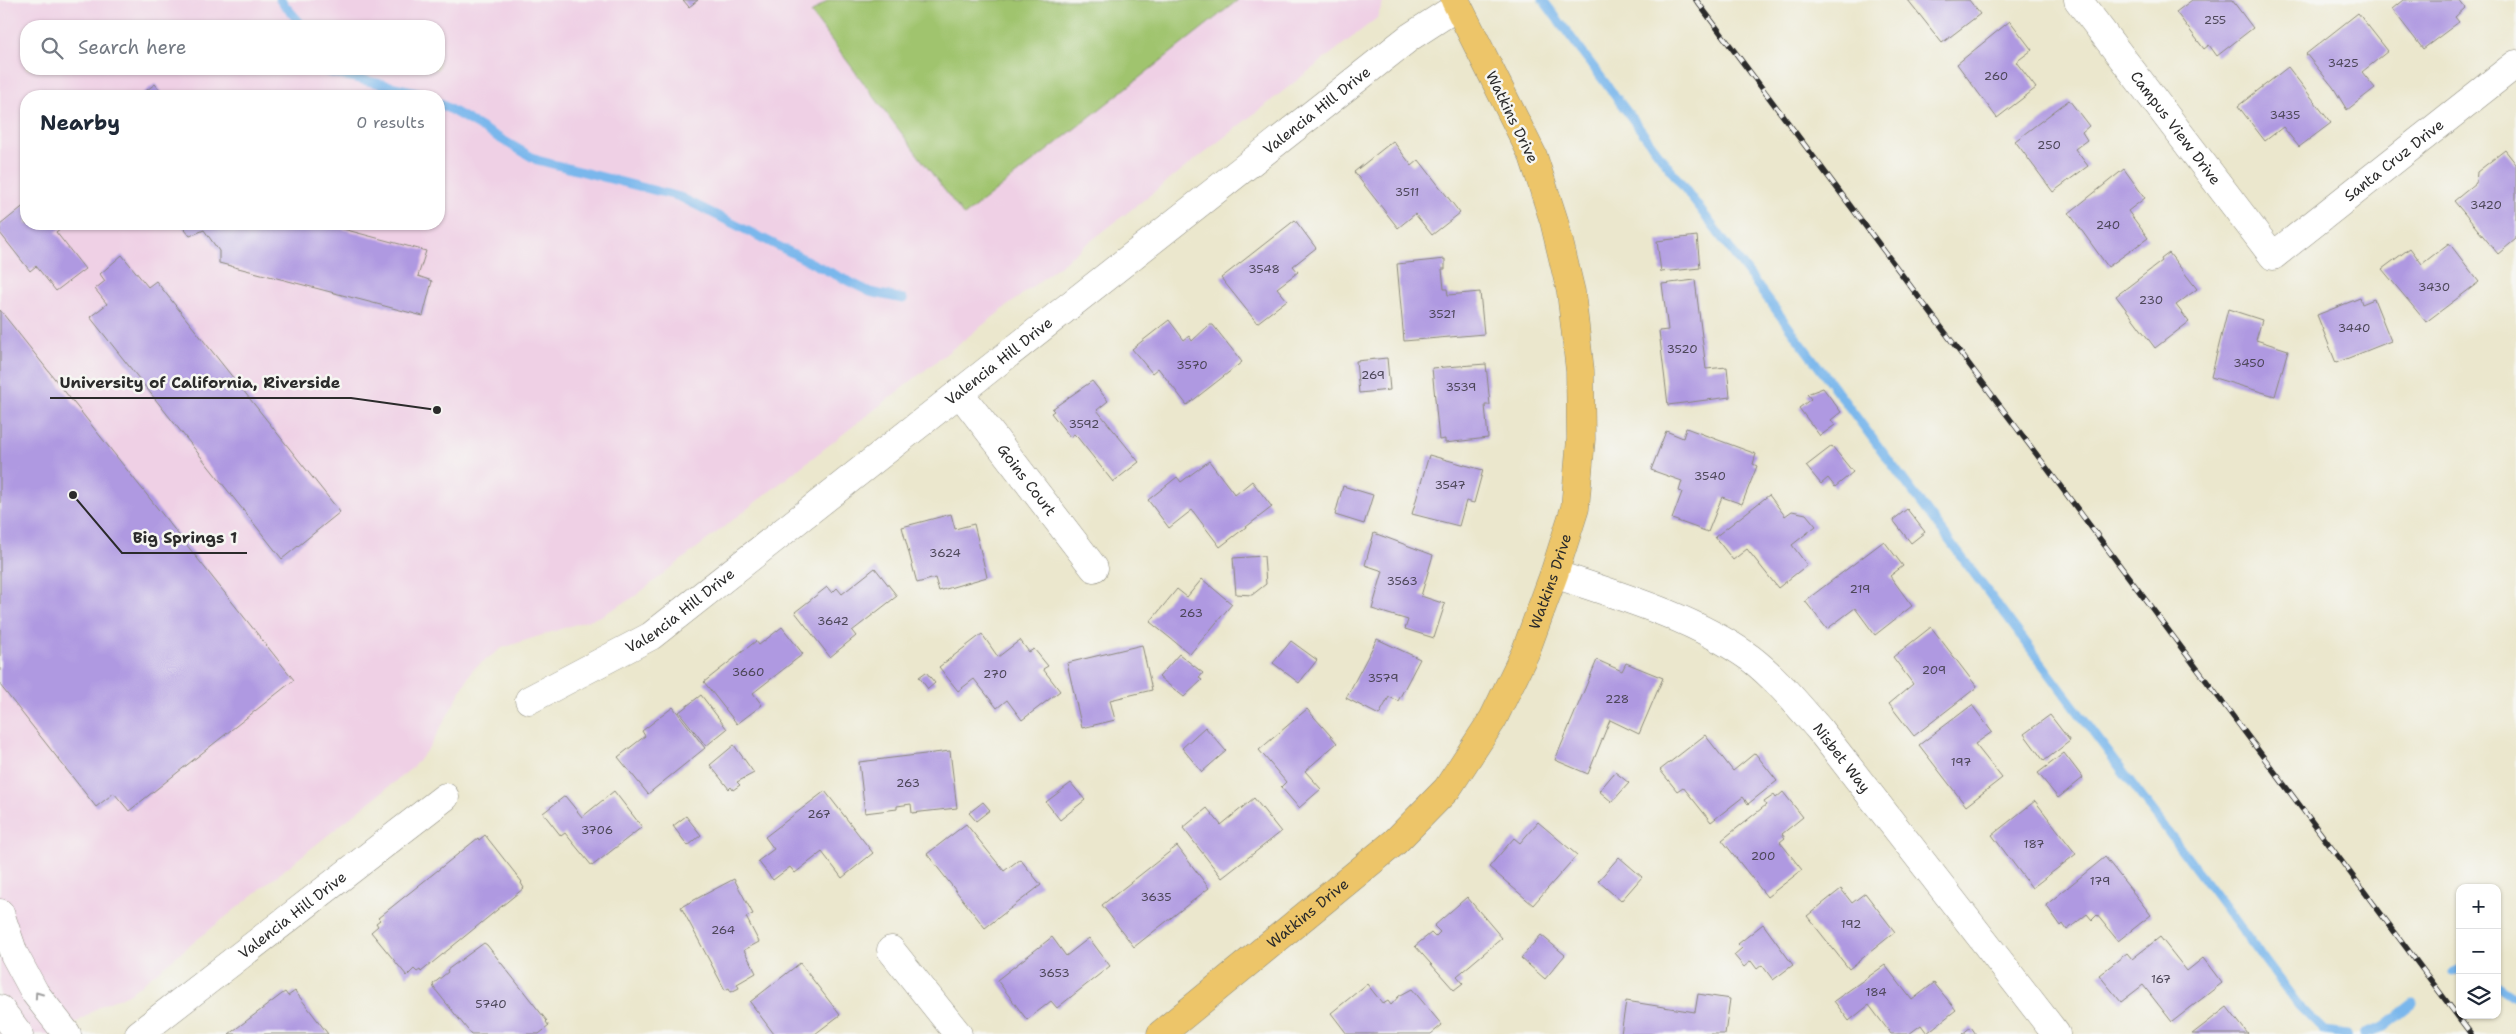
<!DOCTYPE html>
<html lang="en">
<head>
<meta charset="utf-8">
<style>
  :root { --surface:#fff; --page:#f6f6f7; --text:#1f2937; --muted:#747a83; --line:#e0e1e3 }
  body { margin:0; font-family:"Shantell Sans",sans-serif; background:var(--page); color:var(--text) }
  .controls { position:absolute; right:15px; bottom:15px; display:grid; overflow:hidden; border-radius:10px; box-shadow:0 1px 4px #0004 }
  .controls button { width:45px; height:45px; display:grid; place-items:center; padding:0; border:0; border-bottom:1px solid var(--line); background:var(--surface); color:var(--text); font:25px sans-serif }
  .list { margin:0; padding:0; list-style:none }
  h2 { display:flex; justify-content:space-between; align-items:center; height:65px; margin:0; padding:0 20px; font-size:21px }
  h2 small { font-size:16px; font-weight:400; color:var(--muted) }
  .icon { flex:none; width:28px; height:28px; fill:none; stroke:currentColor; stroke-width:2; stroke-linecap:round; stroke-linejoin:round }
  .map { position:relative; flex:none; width:2516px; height:1034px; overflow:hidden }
  .search { position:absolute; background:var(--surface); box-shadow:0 1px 4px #0004; left:20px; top:20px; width:425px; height:55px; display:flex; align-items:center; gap:12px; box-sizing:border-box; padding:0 18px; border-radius:20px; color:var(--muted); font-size:19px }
  .panel { position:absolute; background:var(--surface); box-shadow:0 1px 4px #0004; left:20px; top:90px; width:425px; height:140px; border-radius:20px }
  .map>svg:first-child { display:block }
  .built { fill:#efd0e5; fill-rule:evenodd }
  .green { fill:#a0c46e; stroke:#66784c }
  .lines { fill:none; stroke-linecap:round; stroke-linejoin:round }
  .stream { stroke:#7ab7ec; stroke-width:9 }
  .building { fill:#af99e1 }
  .minor-casing { stroke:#8b897c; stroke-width:29 }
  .major-casing { stroke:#8b897c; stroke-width:29 }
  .minor { stroke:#fff; stroke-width:28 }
  .major { stroke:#edc569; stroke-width:28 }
  .rail-casing { stroke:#2b2b2b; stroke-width:5.5 }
  .rail { stroke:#f6f6f2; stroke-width:4; stroke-dasharray:11; stroke-linecap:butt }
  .oneway { stroke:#a0a0a0 }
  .labels { text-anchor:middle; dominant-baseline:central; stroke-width:5; stroke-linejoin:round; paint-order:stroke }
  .number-label { font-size:12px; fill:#4c4658 }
  .street-label { font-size:15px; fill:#2b2b2b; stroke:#f6f6f2 }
  .leader { fill:none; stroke:#2b2b2b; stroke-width:2 }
  .callout-dot { fill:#2b2b2b; stroke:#f6f6f2; stroke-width:2 }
  .callout-label { font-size:16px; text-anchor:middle; font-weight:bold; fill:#2b2b2b; stroke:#f6f6f2; stroke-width:5; stroke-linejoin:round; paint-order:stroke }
</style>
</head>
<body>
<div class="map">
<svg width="2516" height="1034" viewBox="0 0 2516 1034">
  <rect width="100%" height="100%" fill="#f6f6f2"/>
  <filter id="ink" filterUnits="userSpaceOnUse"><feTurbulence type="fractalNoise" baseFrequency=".02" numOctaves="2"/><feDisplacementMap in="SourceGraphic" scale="10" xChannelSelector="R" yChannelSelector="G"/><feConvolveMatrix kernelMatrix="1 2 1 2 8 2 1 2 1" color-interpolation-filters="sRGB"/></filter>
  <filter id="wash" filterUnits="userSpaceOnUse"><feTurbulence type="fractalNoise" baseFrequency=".0096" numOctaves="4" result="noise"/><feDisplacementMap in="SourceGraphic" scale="20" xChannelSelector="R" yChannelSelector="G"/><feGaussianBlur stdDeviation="1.12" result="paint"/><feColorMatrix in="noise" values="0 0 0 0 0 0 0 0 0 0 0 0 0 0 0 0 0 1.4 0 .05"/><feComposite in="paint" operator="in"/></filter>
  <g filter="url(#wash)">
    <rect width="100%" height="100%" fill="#ebe7cd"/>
    <path class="built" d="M0,0H1384L1377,18L634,597L601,616L502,648L473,669L431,745L412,768L129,994L102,1005L60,1034H0ZM26,26H439V69H26ZM26,96H439V224H26Z"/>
    <path class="green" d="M828,0H1238L964,216L811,13Z"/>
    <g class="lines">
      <g class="stream">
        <path d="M280,0L303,26"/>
        <path d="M1543,0L2299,1006L2324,1031L2347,1034"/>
        <path d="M323,69L324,71L421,93L427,96"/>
        <path d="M439,103L537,160L680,197L870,292L903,299"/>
        <path d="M2453,972L2460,969"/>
        <path d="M2497,985L2516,998"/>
        <path d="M2364,1034L2384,1027L2413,1004"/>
      </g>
    </g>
    <g id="blocks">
      <g class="building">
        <path d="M683,0H698L689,7Z"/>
        <path d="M1908,0H1969L1980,14L1942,43Z"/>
        <path d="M2192,0H2232L2253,28L2217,56L2209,45L2204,49L2176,12Z"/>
        <path d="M2403,0H2459L2465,8L2455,17L2459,22L2423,49L2392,9Z"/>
        <path d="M2358,13L2388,51L2362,72L2375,88L2347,110L2333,87L2306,54Z"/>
        <path d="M2010,21L2032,50L2016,62L2036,88L1997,118L1957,64Z"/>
        <path d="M2288,67L2331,123L2299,147L2283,127L2265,141L2238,106Z"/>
        <path d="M155,84L165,96H139Z"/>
        <path d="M2069,100L2089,126L2082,132L2087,140L2075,149L2088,166L2053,192L2015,141Z"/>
        <path d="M1393,141L1412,166L1419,160L1460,213L1432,235L1415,214L1398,228L1354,172Z"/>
        <path d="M2505,150L2516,164V239L2498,254L2454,201L2476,183L2477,172Z"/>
        <path d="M2124,169L2145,198L2128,211L2148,238L2108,267L2069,213Z"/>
        <path d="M26,204V224H66L56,232L85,269L56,291L36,266L30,271L0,233V225Z"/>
        <path d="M1295,220L1316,248L1293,266L1298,272L1277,288L1287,300L1257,323L1221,278Z"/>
        <path d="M180,224H324L426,251L418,276L432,281L423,316L219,263V251L204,230L190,236Z"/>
        <path d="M1697,236L1700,268L1661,272L1657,241Z"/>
        <path d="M2449,243L2479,282L2426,322L2382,269L2410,248L2422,264Z"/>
        <path d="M2169,253L2197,289L2176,305L2189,322L2155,348L2116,296L2162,261L2161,259Z"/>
        <path d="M122,255L148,287L156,281L340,512L282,559L90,317L107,304L95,289L105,281L100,274Z"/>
        <path d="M1445,259V269H1442L1444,289H1447L1448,295L1480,292L1484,334L1404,341L1397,264Z"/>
        <path d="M1695,280L1706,369L1727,367L1730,397L1668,405L1659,331L1668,330L1662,284Z"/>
        <path d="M2360,298L2362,304L2374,299L2391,341L2336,363L2317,315Z"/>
        <path d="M2228,309L2262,320L2256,340L2288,350L2275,396L2211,377Z"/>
        <path d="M0,310L294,680L129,811L114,793L96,807L0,685Z"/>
        <path d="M1169,320L1184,340L1189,336L1192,341L1209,325H1213L1242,362L1187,405L1158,368L1152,373L1132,349Z"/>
        <path d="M1387,358L1390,390L1359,393L1356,361Z"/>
        <path d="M1486,364L1490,405H1485L1488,438L1445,443V439L1439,440L1432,368Z"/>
        <path d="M1092,381L1108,401L1097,410L1139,462L1113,482L1078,438L1074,434L1070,437L1051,413L1054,411L1052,409Z"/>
        <path d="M1823,388L1841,412L1831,420L1835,425L1820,436L1799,408L1811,399L1807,394Z"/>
        <path d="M1686,428L1756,454L1753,464L1757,466L1742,504L1722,497L1708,532L1672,519L1682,492L1679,491L1682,481L1651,470L1666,431L1683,438Z"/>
        <path d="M1832,446L1853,472L1835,487L1828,478L1821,484L1806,466Z"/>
        <path d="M1429,455L1483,470L1474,503L1466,501L1459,526L1412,514Z"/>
        <path d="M1209,461L1235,495L1252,481L1272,507L1220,547L1192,510L1169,528L1148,500L1177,477L1181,482Z"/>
        <path d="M1343,486L1373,495L1364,524L1335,515Z"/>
        <path d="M1769,495L1785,516L1792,511L1806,514L1816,526L1792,545L1807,565L1778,588L1747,549L1733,560L1715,537Z"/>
        <path d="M1907,509L1925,532L1911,543L1893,520Z"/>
        <path d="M951,514L955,529L974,524L987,577L939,591L935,578L917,583L902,527Z"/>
        <path d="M1374,533L1433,555L1421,596L1445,604L1434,638L1405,629L1408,620L1372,609L1383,571L1365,565Z"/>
        <path d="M1884,541L1903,566L1890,576L1912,606L1875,635L1855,608L1827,629L1805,601Z"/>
        <path d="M1264,556L1266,584L1252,595L1236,594L1233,558Z"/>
        <path d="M875,568L897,596L852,631L856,636L830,657L795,612L827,587L832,593L837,588L842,594Z"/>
        <path d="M1202,579L1232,604L1190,654L1150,622L1177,589L1187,597Z"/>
        <path d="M782,627L803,654L753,693L762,705L737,724L704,682L756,641L759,645Z"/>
        <path d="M1931,627L1977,687L1914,736L1889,704L1913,684L1893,657Z"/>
        <path d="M982,634L998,657L1020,640L1029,652L1034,649L1048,666L1043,669L1060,691L1022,720L1007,700L997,708L974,679L958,691L939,667Z"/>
        <path d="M1377,639L1420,659L1398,701L1389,697L1379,715L1346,698Z"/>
        <path d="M1291,641L1317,660L1299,683L1273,663Z"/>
        <path d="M1142,645L1152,690L1110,700L1115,720L1082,728L1067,663Z"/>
        <path d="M1179,654L1203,673L1199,678L1202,680L1184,697L1159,677Z"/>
        <path d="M1597,660L1622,671L1626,663L1663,678L1639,734L1610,720L1588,774L1555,760Z"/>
        <path d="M926,672L935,683L928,689L919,677Z"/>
        <path d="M701,695L727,729L706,746L679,712Z"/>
        <path d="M1972,705L1992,732L1975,744L2002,778L1966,806L1919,745Z"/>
        <path d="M673,707L705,748L648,794L618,757L645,736L642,731Z"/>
        <path d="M1307,709L1337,743L1305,771L1321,789L1299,808L1281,787L1286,782L1259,750Z"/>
        <path d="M2050,715L2070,741L2044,761L2024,734Z"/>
        <path d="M1205,727L1226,751L1202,772L1182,748Z"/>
        <path d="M1705,735L1733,771L1755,753L1777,781L1748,804L1743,797L1711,822L1683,787L1677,791L1660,770Z"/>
        <path d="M734,745L754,773L737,782L740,785L733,790L731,787L729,789L710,765Z"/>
        <path d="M950,751L957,808L912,813L911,804L897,806V809L865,813L859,762Z"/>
        <path d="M2064,753L2083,778L2058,798L2038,773Z"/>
        <path d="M1615,772L1629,783L1612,802L1599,791Z"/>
        <path d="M1071,783L1085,800L1060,820L1046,802Z"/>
        <path d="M614,791L642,827L592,866L565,833L561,836L543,813L565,796L582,817Z"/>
        <path d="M825,791L873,853L842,878L822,852L795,873L790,867L773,880L758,861L774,849L765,837Z"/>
        <path d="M1783,792L1803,817L1782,834L1785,838L1780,842L1802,870L1767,897L1722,840L1766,805L1764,802L1774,795L1776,798Z"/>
        <path d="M1254,798L1281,832L1222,878L1183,828L1207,808L1221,825Z"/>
        <path d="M2035,801L2076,854L2032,888L1992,835Z"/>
        <path d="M983,802L990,810L976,821L969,813Z"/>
        <path d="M686,816L701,835L688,846L673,826Z"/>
        <path d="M1538,822L1577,855L1533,905L1489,867L1514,838L1520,843Z"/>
        <path d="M966,824L1004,871L1020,859L1041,885L985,928L927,854Z"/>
        <path d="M485,835L522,882L521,883L524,888L421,972L420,970L417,972L414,969L407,976L371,932L378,926L376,923L380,920L378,918L478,838L479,840Z"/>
        <path d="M1177,846L1209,888L1134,947L1102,905Z"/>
        <path d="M1619,857L1642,877L1621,901L1598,881Z"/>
        <path d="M2105,857L2151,915L2118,941L2097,915L2092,920L2087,914L2067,930L2063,924L2061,926L2046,905Z"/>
        <path d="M734,879L753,914L746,917L759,942L744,950L756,973L737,984L739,988L731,992L729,988L725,990L681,907Z"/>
        <path d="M1841,889L1852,903L1865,893L1895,932L1849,969L1807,916Z"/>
        <path d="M1467,897L1502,938L1457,976L1463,983L1454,990L1415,946L1431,933L1435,937L1440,932L1434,926Z"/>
        <path d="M1763,924L1793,965L1773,980L1762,965L1757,969L1751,961L1744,967L1734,955L1742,948L1738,944Z"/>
        <path d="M1541,935L1565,955L1545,979L1521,958Z"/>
        <path d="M1052,937L1066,956L1089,938L1110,966L1057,1008L1051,1001L1027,1020L997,980Z"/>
        <path d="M2160,937L2187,971L2203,958L2222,983L2172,1022L2143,985L2121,1002L2099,975L2127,953L2132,959Z"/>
        <path d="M484,943L487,945L547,1021L546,1022L549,1026L539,1034H471L434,988L433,984L448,972L447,970Z"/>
        <path d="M800,963L840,1015L815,1034H774L750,1002Z"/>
        <path d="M1885,965L1912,1000L1934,983L1956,1010L1927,1033L1921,1025L1909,1034H1891L1869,1005L1849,1021L1834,1001Z"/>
        <path d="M1367,984L1383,1004L1388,1001L1391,1005L1399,996L1412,989L1442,1025L1431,1034H1347L1331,1013Z"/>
        <path d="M295,991L328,1034H229L282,994L285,992L288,996Z"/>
        <path d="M1698,994L1730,999L1725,1034H1621L1626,1001L1695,1012Z"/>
        <path d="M2227,1007L2248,1034H2192Z"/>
        <path d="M1971,1027L1976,1034H1962Z"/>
      </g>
    </g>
  </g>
  <g filter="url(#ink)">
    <use href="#blocks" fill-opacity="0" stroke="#8b897c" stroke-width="1"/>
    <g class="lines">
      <defs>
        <g id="minor">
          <path id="s1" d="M2078,0L2273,256L2516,64"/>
          <path id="s2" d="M959,392L1094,568"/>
          <path id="s3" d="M1554,574C1620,596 1693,617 1750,658C1776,678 1798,705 1819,729L2056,1034"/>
          <path id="s4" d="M529,700L651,636L1410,37L1458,6"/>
          <path d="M0,913L14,954L35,993L67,1034"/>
          <path d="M891,950L958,1034"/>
          <path d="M0,1009L19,1034"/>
          <path id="s5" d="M139,1034L445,797"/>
        </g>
        <g id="major">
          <path id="s6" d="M1161,1034L1395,842L1447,789L1493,719L1525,653L1554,574L1575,508L1581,439L1580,371L1571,292L1554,221L1533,156L1455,0"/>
        </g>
      </defs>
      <use href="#minor" class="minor-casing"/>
      <use href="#major" class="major-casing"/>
      <use href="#minor" class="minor"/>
      <use href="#major" class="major"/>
      <defs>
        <path id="rail" d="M1696,0L2471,1034"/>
      </defs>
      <use href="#rail" class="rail-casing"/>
      <use href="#rail" class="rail"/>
    </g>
    <defs><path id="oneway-chevron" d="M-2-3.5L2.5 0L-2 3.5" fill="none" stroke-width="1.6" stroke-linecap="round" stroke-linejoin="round" transform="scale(1.25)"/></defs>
    <use class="oneway" href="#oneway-chevron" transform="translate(38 995) rotate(-125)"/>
  </g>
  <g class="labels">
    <g class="number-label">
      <text x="2215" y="20">255</text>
      <text x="2343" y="63">3425</text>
      <text x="1996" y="76">260</text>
      <text x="2285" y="115">3435</text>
      <text x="2049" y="145">250</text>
      <text x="1407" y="192">3511</text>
      <text x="2486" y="205">3420</text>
      <text x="2108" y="225">240</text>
      <text x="1264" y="269">3548</text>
      <text x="2434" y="287">3430</text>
      <text x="2151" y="300">230</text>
      <text x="1442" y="314">3521</text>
      <text x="2354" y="328">3440</text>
      <text x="1682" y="349">3520</text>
      <text x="2249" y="363">3450</text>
      <text x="1192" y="365">3570</text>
      <text x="1373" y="375">269</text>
      <text x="1461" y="387">3539</text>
      <text x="1084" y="424">3592</text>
      <text x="1710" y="476">3540</text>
      <text x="1450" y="485">3547</text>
      <text x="945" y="553">3624</text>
      <text x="1402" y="581">3563</text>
      <text x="1860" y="589">219</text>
      <text x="1191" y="613">263</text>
      <text x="833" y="621">3642</text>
      <text x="1934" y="670">209</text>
      <text x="748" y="672">3660</text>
      <text x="995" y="674">270</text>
      <text x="1383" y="678">3579</text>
      <text x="1617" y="699">228</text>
      <text x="1961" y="762">197</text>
      <text x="908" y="783">263</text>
      <text x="819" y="814">267</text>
      <text x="597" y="830">3706</text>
      <text x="2034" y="844">187</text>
      <text x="1763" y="856">200</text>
      <text x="2100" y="881">179</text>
      <text x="1156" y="897">3635</text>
      <text x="1851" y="924">192</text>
      <text x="723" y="930">264</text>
      <text x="1054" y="973">3653</text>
      <text x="2161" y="979">167</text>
      <text x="1876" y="992">184</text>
      <text x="491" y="1004">5740</text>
    </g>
    <g class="street-label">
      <text stroke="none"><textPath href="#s4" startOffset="986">Valencia Hill Drive</textPath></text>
      <text transform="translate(1512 117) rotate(64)">Watkins Drive</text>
      <text stroke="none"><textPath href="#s1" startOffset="161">Campus View Drive</textPath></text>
      <text stroke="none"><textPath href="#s1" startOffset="476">Santa Cruz Drive</textPath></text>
      <text stroke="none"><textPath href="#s4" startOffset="581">Valencia Hill Drive</textPath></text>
      <text stroke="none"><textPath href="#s2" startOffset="111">Goins Court</textPath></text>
      <text stroke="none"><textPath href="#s6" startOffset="610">Watkins Drive</textPath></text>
      <text stroke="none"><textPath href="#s4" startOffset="176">Valencia Hill Drive</textPath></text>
      <text stroke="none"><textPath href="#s3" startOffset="350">Nisbet Way</textPath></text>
      <text stroke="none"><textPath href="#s6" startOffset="190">Watkins Drive</textPath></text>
      <text stroke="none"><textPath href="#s5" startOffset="194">Valencia Hill Drive</textPath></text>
    </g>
  </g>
  <path class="leader" d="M437 410L351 398H50M73 495L122 553H247"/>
  <g class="callout-dot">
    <circle cx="437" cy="410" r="5"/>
    <circle cx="73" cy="495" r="5"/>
  </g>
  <g class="callout-label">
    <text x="200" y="388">University of California, Riverside</text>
    <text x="185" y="543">Big Springs 1</text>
  </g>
</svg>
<div class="controls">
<button>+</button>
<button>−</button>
<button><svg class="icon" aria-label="layers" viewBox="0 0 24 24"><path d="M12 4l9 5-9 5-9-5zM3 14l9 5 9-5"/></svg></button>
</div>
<div class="search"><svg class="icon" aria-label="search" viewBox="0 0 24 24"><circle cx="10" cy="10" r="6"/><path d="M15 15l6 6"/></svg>Search here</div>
<section class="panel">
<h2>Nearby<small>0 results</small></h2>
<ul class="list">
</ul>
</section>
</div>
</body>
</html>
